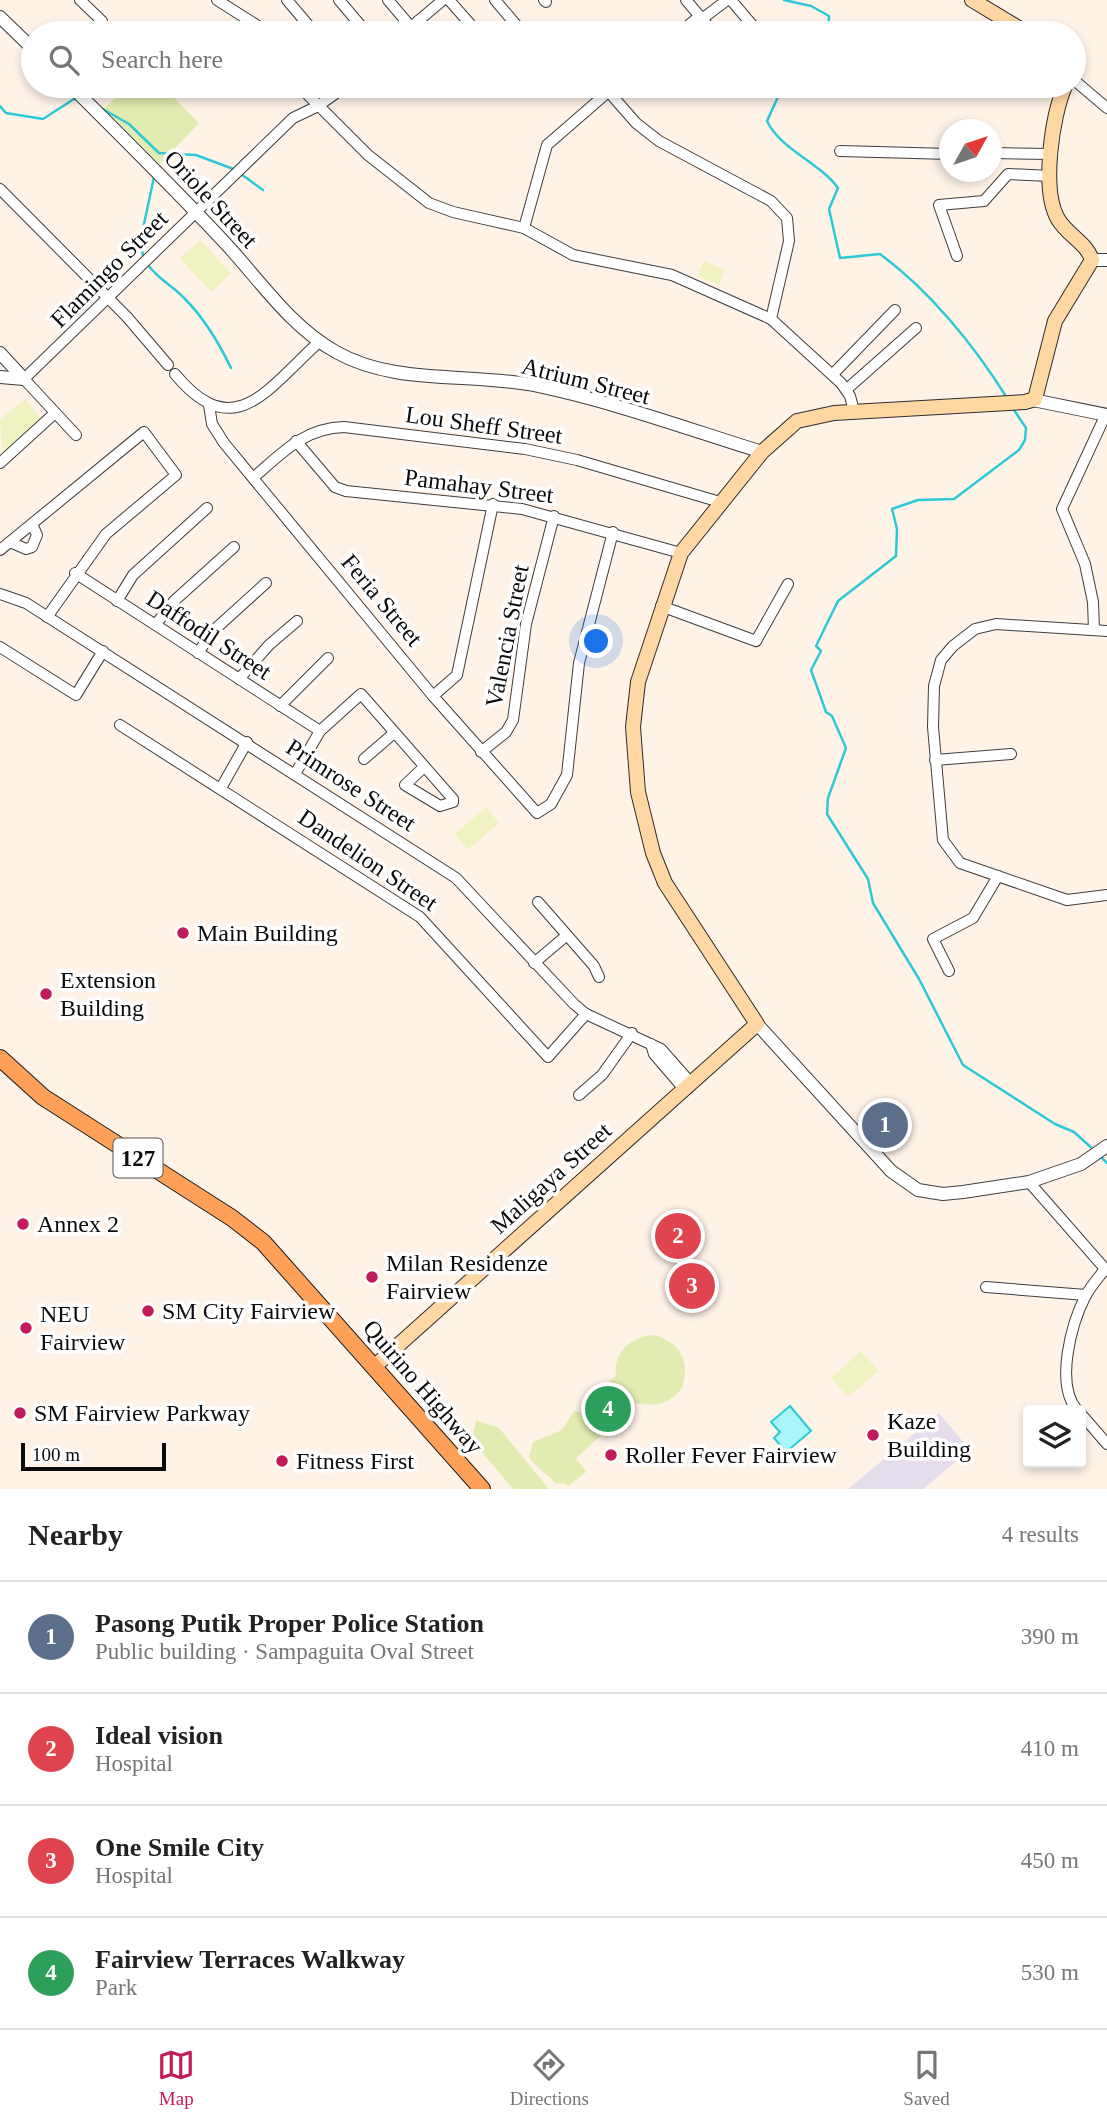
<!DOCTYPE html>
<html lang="en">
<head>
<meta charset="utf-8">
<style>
  :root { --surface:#fff; --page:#f2f2f2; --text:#222; --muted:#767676; --line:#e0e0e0; --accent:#c21b59 }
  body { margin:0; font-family:"Times New Roman",serif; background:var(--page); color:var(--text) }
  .controls { position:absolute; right:21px; bottom:21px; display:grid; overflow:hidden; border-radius:7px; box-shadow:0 4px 10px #0003 }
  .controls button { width:63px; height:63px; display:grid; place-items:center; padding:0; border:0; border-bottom:2px solid var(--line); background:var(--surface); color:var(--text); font:35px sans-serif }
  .compass { position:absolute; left:939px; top:119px; width:63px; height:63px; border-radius:50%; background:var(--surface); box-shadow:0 4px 10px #0003; rotate:50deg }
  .scale { position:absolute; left:21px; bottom:18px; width:145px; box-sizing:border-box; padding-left:7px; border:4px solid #0b0b0b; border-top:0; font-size:19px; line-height:24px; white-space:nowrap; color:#0b0b0b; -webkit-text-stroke:5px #fff; paint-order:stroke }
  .you { position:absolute; left:597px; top:642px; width:24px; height:24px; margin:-18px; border:5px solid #fff; border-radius:50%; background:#1a73e8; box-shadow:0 0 0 10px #1a73e833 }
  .badge { display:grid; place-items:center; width:46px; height:46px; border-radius:50%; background:var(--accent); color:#fff; font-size:23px; font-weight:700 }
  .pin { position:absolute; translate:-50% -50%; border:4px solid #fff; box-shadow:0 2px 7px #0006 }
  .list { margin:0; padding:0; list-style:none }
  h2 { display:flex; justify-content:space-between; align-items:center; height:91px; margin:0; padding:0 28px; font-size:30px }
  h2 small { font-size:23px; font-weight:400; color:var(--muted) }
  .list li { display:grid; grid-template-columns:46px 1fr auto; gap:21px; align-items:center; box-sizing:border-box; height:112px; padding:0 28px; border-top:2px solid var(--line) }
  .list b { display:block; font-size:26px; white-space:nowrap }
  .list p { margin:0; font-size:23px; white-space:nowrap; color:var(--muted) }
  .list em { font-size:23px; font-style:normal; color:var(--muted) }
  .icon { flex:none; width:38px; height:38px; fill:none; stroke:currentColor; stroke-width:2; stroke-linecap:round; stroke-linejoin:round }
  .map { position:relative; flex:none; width:1107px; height:1489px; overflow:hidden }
  .search { position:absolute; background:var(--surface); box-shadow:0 4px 10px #0003; left:21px; right:21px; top:21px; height:77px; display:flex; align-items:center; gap:18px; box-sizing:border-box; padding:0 24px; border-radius:38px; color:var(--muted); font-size:26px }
  .sheet { height:539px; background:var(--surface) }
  nav { display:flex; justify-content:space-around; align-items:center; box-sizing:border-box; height:98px; border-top:2px solid var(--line); background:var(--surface); font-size:19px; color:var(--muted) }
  nav a { display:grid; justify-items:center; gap:4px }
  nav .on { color:var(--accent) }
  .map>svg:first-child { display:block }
  .industrial { fill:#e5ddeb }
  .green { fill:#e2ebb0 }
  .pitch { fill:#f1f2c2 }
  .water { fill:#a9f6fa; stroke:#2cc9d6; stroke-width:2 }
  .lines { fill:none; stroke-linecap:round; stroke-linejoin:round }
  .stream { stroke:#2cc9d6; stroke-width:2.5 }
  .minor-casing { stroke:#3e3e3e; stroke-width:12 }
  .tertiary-casing { stroke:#3e3e3e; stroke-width:14 }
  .secondary-casing { stroke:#2d2d2d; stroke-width:16 }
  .primary-casing { stroke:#1c1c1c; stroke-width:18 }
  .minor { stroke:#fff; stroke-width:10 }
  .tertiary { stroke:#fff; stroke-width:12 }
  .secondary { stroke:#ffd7a3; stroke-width:14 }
  .primary { stroke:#ffa058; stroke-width:16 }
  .poi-dot { fill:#c21b59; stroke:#fff; stroke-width:2.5 }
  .labels { text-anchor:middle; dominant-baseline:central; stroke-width:7; stroke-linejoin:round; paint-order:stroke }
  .shield { fill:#fff; stroke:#545454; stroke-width:2 }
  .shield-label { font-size:23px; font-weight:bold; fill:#0b0b0b }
  .street-label { font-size:24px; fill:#0b0b0b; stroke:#fff }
  .poi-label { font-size:24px; fill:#0b0b0b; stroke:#fff; text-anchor:start }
</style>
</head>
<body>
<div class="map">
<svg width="1107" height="1489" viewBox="0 0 1107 1489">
  <rect width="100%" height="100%" fill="#fff3e8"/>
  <path class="industrial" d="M939,1413L970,1450L923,1489H848Z"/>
  <g class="green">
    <path d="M127,86H162L199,123L160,164L104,109Z"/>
    <path d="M653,1335C680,1341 691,1362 682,1388C669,1404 657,1407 637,1403L576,1458L586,1472L567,1487V1484L555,1483C547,1473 536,1468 529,1457L533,1442L562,1430L574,1411L583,1413L594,1394L616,1376C613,1352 631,1337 653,1335Z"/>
    <path d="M476,1420L499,1428L549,1489H513L472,1440Z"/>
  </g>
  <g class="pitch">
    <path d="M200,240L231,273L211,292L180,258Z"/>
    <path d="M704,261L725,270L719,285L697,276Z"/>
    <path d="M25,399L42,420L2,454L0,420Z"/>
    <path d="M486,807L499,823L468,850L455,834Z"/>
    <path d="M861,1351L879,1371L848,1397L831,1378Z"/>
  </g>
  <path class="water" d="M790,1406L811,1431L786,1452L774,1438L780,1432L771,1422Z"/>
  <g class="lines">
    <g class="stream">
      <path d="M784,0L811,6L829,16L828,33"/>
      <path d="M783,86L767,121C781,150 819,162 838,188L829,209L840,258L880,254C930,291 974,345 1007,398"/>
      <path d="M0,106L6,113L43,119L74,99L78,100"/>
      <path d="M101,108L129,124L159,153L196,155L236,170"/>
      <path d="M241,174L263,190"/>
      <path d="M144,259L140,243L154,177"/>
      <path d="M148,265C159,280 173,286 185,299C205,319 219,343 231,368"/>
      <path d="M1012,407L1026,428L1025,440L1019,450L954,499L918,500L892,509L897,529L896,556L838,601L816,646L821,651L811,670L826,712L832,716L846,748L828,798L827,814L868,879L873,903L919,979L963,1065L1055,1124L1074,1132L1094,1150"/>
      <path d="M1101,1157L1107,1163"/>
    </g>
    <defs>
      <g id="minor">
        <path d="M80,0L102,21L90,33"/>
        <path d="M217,0L269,33"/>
        <path d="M287,0L315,33"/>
        <path d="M339,0L367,33"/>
        <path d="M388,0L411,27"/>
        <path d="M449,0L478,33"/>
        <path d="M495,0L523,33"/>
        <path d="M544,0L546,2"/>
        <path d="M686,0L714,33"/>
        <path d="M731,0L759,33"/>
        <path d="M702,19L727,0"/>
        <path d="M418,21L429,33"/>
        <path d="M404,33L443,0"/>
        <path d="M679,33L700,16"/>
        <path d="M1074,80L1107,108"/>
        <path d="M299,86L368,155L429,203L453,212L524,228L573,255L672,275L771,319L841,383L850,396L854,411"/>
        <path d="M758,86L761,90"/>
        <path d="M608,91L636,123L659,141L771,201L787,218L789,241L771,319"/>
        <path d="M840,151L950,154"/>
        <path d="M992,153L1052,154"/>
        <path d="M0,189L127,317L168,365"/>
        <path d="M524,228L547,145L615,86"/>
        <path d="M957,256L939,205L984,201L1008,174L1051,176"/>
        <path d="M175,374C234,446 268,388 319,342"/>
        <path d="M833,374L895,310"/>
        <path d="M847,389L916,328"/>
        <path d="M209,405L212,424L224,443L433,696L537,813L551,804L567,775L579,663L613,532"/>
        <path d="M76,435L24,379L293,118L318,106L346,86"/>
        <path d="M296,441L335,487L346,491L522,509L681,553"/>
        <path d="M0,463L55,413"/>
        <path d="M253,478C282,453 304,428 344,427L525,449L577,460L720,502"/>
        <path d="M10,542L26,549L32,547L37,535L32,524"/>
        <path d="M0,550L144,432L176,475L106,534L47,617"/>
        <path d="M75,573L320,731"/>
        <path d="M0,594L26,603L456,878L574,1004L586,1014L661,1049L691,1083"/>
        <path d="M117,601L133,575L207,508"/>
        <path d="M661,606L756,641L788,584"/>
        <path d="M156,624L174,601L234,547"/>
        <path d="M1094,630L1093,602L1085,564L1062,509L1106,414"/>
        <path d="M1107,631L996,624L975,629L953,646L941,660L934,686L933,727L943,840L960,863L1067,900L1107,895"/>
        <path d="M0,647L76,695L103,651"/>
        <path d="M198,653L213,631L266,583"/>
        <path d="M239,679L269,645L297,621"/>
        <path d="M433,696L457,675L493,504"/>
        <path d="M280,706L328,658"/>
        <path d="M120,725L420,917L548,1057L586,1014"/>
        <path d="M481,752L506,732L513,720L526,624L554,516"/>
        <path d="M364,759L394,733"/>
        <path d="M935,760L1011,754"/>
        <path d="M295,774L320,731L361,694L453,799V802L440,806L405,785L424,767"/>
        <path d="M221,788L247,742"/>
        <path d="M538,902L594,966L599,977"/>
        <path d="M534,963L566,936"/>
        <path d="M949,971L933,939L973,918L998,876"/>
        <path d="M651,1044L654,1054L684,1089"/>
        <path d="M579,1095L602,1075L632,1033"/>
        <path d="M1029,1182L1107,1271"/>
        <path d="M986,1287L1086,1295"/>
        <path d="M1077,1410C1055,1384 1071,1324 1086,1295C1091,1286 1099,1277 1105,1269"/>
        <path d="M1081,1414L1107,1444"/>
      </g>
      <g id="tertiary">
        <path d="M0,17L33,49"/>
        <path d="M71,86C123,138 176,190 227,245C261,282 291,327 336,352C396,386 472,372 538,386C614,402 688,429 762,452"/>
        <path d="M1092,260H1107"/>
        <path d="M0,353L24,379"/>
        <path d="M0,377L24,379"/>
        <path d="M1033,400L1107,415"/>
        <path d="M757,1024L891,1171L918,1190L943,1194L963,1192L1029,1182L1081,1164L1107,1146"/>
      </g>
      <g id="secondary">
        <path d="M972,0L1027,33"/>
        <path d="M375,1366L757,1024L665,883L653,853L638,792L633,727L638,682L681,553L762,452L797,421L834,413L1025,402L1035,399L1055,321L1092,260C1087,243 1067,235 1058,219C1041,190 1052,116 1065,86"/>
      </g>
      <path id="primary" d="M0,1058L43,1097L232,1218L263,1242L482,1489"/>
    </defs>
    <use href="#minor" class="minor-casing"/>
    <use href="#tertiary" class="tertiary-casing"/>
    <use href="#secondary" class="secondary-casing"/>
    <use href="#primary" class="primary-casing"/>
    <use href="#minor" class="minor"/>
    <use href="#tertiary" class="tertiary"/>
    <use href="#secondary" class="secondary"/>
    <use href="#primary" class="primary"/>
  </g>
  <g class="poi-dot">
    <circle cx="183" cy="933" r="7"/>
    <circle cx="46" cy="994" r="7"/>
    <circle cx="23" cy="1224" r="7"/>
    <circle cx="372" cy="1277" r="7"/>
    <circle cx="148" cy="1311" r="7"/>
    <circle cx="26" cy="1328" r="7"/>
    <circle cx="20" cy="1413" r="7"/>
    <circle cx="873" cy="1435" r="7"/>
    <circle cx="611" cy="1455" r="7"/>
    <circle cx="282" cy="1461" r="7"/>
  </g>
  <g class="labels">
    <rect class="shield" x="113.5" y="1138.5" width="49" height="39" rx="5"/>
    <g class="shield-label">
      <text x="138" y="1158">127</text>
    </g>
    <g class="street-label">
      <text transform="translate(211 199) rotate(47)">Oriole Street</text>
      <text transform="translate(109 269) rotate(-45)">Flamingo Street</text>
      <text transform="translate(586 381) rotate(14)">Atrium Street</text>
      <text transform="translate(484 425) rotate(8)">Lou Sheff Street</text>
      <text transform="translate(479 486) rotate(7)">Pamahay Street</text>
      <text transform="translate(382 600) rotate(50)">Feria Street</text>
      <text transform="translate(209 635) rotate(33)">Daffodil Street</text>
      <text transform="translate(507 636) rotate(-79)">Valencia Street</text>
      <text transform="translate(351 785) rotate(33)">Primrose Street</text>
      <text transform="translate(368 860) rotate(34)">Dandelion Street</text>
      <text transform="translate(551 1178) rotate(-42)">Maligaya Street</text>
      <text transform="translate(423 1387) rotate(49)">Quirino Highway</text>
    </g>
    <g class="poi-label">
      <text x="197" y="933">Main Building</text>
      <text x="60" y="980">Extension<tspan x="60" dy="28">Building</tspan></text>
      <text x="37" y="1224">Annex 2</text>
      <text x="386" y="1263">Milan Residenze<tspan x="386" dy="28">Fairview</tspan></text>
      <text x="162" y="1311">SM City Fairview</text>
      <text x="40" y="1314">NEU<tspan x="40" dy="28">Fairview</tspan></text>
      <text x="34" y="1413">SM Fairview Parkway</text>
      <text x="887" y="1421">Kaze<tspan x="887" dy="28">Building</tspan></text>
      <text x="625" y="1455">Roller Fever Fairview</text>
      <text x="296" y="1461">Fitness First</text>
    </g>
  </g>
</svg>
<div class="controls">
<button><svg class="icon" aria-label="layers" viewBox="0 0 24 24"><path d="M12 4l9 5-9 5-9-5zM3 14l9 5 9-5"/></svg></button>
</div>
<svg class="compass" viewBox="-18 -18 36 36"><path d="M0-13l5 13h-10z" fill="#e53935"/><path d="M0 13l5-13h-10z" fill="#767676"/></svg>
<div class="scale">100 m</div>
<div class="you"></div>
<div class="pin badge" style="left:885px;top:1125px;background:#5c6f8a">1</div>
<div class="pin badge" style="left:678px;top:1236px;background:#e0444e">2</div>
<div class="pin badge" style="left:692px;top:1286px;background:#e0444e">3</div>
<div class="pin badge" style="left:608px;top:1409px;background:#2e9e5b">4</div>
<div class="search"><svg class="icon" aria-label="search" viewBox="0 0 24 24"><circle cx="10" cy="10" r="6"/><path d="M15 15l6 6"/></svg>Search here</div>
</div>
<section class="sheet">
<h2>Nearby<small>4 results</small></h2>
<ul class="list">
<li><span class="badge" style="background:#5c6f8a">1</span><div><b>Pasong Putik Proper Police Station</b><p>Public building · Sampaguita Oval Street</p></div><em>390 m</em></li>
<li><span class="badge" style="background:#e0444e">2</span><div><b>Ideal vision</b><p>Hospital</p></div><em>410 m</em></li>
<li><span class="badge" style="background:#e0444e">3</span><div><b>One Smile City</b><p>Hospital</p></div><em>450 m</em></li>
<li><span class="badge" style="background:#2e9e5b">4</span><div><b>Fairview Terraces Walkway</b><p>Park</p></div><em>530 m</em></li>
</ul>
</section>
<nav>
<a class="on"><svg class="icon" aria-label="map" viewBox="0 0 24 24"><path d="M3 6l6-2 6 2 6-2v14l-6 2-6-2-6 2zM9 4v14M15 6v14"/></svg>Map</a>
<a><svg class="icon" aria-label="directions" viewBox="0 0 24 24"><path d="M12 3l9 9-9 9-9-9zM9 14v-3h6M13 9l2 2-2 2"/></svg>Directions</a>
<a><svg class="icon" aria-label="saved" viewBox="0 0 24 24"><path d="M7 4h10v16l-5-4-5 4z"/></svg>Saved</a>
</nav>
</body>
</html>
